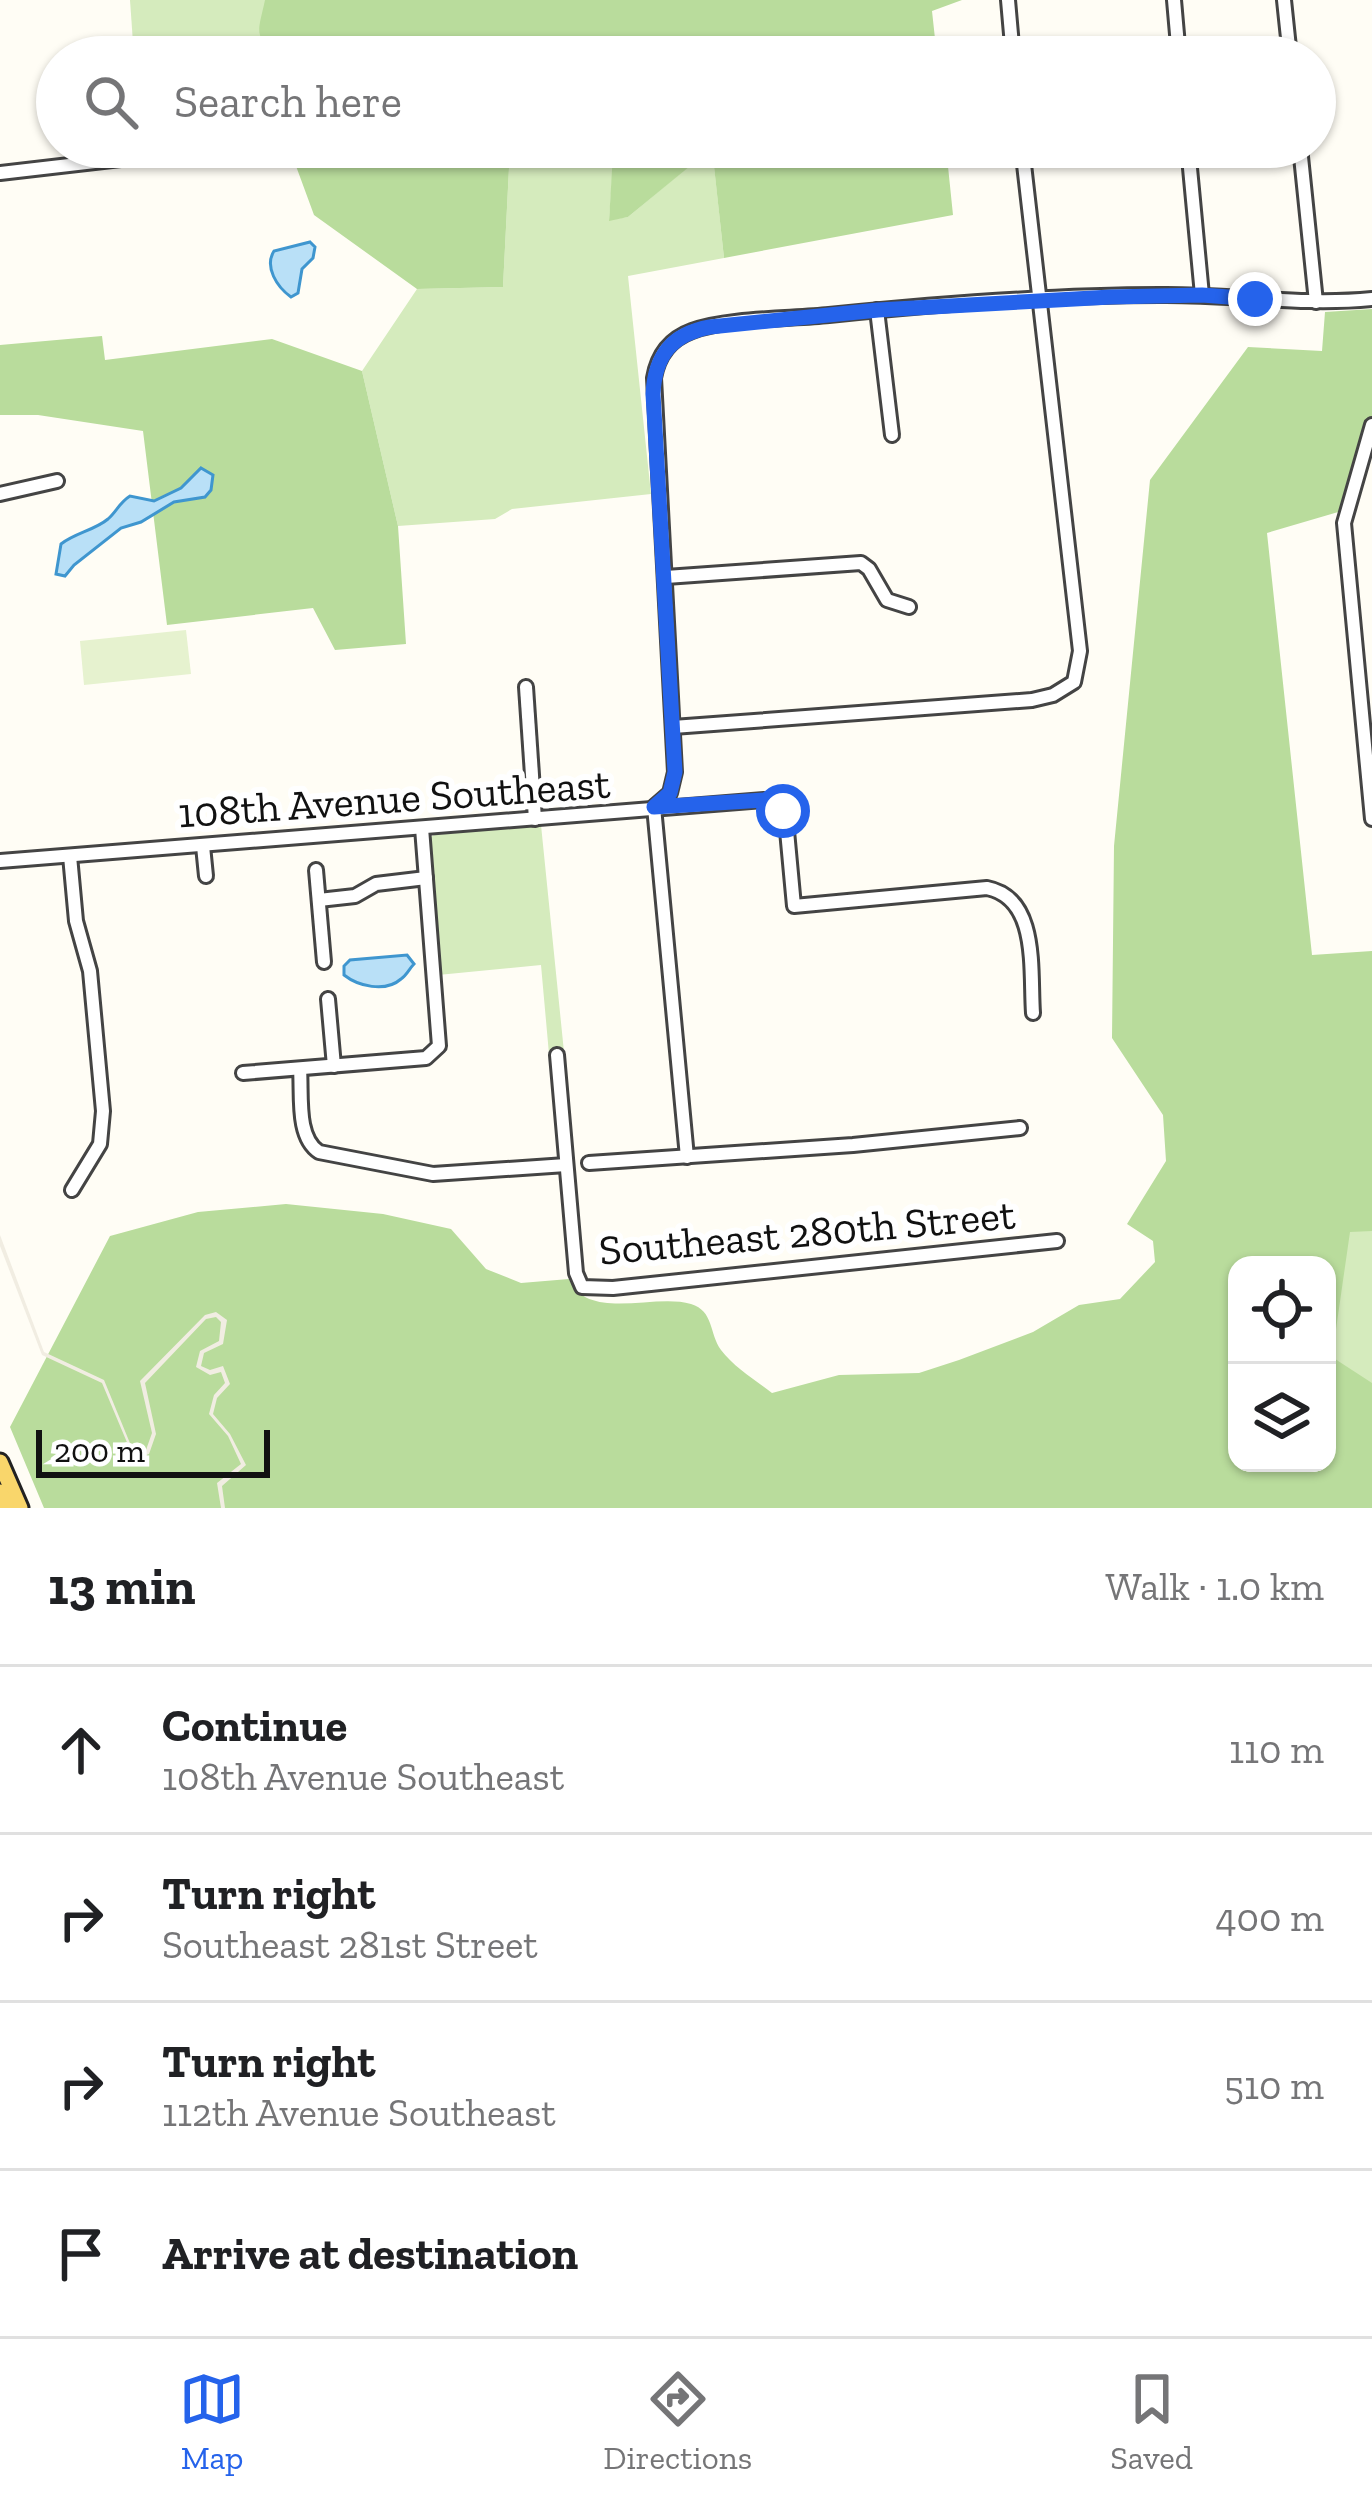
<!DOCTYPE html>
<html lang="en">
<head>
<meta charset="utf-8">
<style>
  :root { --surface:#fff; --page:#f2f2f2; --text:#202124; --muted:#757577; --line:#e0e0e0; --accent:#2563eb }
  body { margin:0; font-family:"Zilla Slab",serif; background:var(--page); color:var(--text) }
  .controls { position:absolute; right:36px; bottom:36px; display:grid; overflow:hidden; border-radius:24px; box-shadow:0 3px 9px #0004 }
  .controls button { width:108px; height:108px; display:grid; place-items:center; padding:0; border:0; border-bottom:3px solid var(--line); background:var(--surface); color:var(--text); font:60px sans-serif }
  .scale { position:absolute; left:36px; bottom:30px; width:234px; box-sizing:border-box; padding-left:12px; border:6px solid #111; border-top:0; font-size:33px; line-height:42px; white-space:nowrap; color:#111; -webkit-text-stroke:9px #fff; paint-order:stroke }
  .stop { position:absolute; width:36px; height:36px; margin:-27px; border:9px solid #2563eb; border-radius:50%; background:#fff }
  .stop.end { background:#2563eb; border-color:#fff; box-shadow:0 3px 12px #0008 }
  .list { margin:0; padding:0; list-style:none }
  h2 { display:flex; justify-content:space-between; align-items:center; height:156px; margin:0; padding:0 48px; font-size:51px }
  h2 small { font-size:39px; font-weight:400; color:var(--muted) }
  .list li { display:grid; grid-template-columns:78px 1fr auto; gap:36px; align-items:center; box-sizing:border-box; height:168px; padding:0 48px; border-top:3px solid var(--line) }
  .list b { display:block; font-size:45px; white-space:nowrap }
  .list p { margin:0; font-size:39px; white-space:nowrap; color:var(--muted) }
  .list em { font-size:39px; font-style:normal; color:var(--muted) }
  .icon { flex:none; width:66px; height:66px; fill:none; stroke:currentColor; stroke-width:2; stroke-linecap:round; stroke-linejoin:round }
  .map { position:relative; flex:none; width:1372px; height:1508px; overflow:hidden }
  .search { position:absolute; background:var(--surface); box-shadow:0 3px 9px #0004; left:36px; right:36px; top:36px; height:132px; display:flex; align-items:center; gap:30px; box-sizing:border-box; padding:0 42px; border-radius:66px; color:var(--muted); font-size:45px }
  .sheet { height:828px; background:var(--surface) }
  nav { display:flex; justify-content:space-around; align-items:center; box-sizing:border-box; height:168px; border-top:3px solid var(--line); background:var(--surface); font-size:33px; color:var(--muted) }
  nav a { display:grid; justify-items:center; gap:6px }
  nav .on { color:var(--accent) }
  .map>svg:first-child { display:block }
  .green { fill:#d5ebbd }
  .forest { fill:#b9dc9c; fill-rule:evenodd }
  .pitch { fill:#e6f2cf }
  .plaza { fill:#f1ede2 }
  .water { fill:#b9e0f7; stroke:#3f96cf; stroke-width:3 }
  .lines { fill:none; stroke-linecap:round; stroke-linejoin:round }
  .minor-casing { stroke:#444; stroke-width:18 }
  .major-casing { stroke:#222; stroke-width:21 }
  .minor { stroke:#fff; stroke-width:12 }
  .major { stroke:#f9d66b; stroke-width:15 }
  .route { stroke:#2563eb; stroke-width:15 }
  .labels { text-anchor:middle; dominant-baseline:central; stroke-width:12; stroke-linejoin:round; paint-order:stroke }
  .street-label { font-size:42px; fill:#111; stroke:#fff }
</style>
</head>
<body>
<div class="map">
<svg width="1372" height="1508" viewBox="0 0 1372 1508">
  <rect width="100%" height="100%" fill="#fffdf5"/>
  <g class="green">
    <path d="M130,0H456L461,57H134Z"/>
    <path d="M554,147L614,153L609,220L628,217L712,147L724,258L628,276L651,494L512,509L495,519L398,526L362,371L417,289L503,287L509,168Z"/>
    <path d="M541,825L564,1052L549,1054L541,965L438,975L428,839L434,835Z"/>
    <path d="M1372,1162V1508L1327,1463V1265Z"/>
  </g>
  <g class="forest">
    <path d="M265,0H962L932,11L937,57H277C253,34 258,33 265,0Z"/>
    <path d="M289,147H554L509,168L503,287L417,289L314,215Z"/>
    <path d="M576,147H946L953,215L724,258L712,148L628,217L609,221L613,153Z"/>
    <path d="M1372,309V418L1345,510L1267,533L1312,955L1372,951V1231L1350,1232L1332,1357L1372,1383V1508H44L10,1427L110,1236L198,1212L286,1204L383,1214L451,1229L486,1269L521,1283L569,1279C588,1322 654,1293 691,1304C714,1311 709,1333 721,1350C734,1367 755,1380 772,1393L839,1375L919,1373L959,1360L1033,1332L1079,1305L1120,1299L1155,1262L1153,1241L1127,1224L1166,1161L1163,1115L1112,1038L1114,846L1150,480L1248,347L1322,351L1325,312ZM1237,1265H1327V1463H1237Z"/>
    <path d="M102,336L105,360L272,339L362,371L398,526L406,644L335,650L313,608L167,625L143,431L38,415H0V345Z"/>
  </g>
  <path class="pitch" d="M186,630L191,674L84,685L80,641Z"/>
  <path class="plaza" d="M0,1235L44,1352L104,1380L134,1453L146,1450L152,1433L140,1381L205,1315L216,1312L227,1320L223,1344L204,1353L201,1366L210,1370L223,1366L230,1384L217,1398L213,1414L230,1434L246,1465L222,1486L225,1508H221L217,1483L241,1464L228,1436L209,1414L214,1395L225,1383L221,1372L210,1375L196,1367L200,1351L219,1341L221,1322L216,1317L206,1319L145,1383L156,1434L149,1454L134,1459L102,1383L42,1355L0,1246Z"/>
  <g class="water">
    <path d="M310,242L315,247L313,258L302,269L298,293L291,297C277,287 264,267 274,251Z"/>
    <path d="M201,468L213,475L211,490L205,497L174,502L141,522L121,528L74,565L65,576L56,574L61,544C75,533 95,530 108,519C117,511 119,503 130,496L154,501L181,488Z"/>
    <path d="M407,955L414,964C409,969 407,975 401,979C385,993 358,986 344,975V966L350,960Z"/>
  </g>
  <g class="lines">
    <defs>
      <g id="minor">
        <path d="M1008,0L1013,57"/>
        <path d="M1174,0L1179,57"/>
        <path d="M1284,0L1290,57"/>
        <path d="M1188,147L1202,295"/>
        <path d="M1300,147L1316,302"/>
        <path d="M0,173L224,147"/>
        <path d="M877,310L892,435"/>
        <path d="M1372,425L1344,523L1372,819"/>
        <path d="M0,494L57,481"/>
        <path d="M666,577L861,563L869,569L887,600L909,607"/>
        <path d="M526,687L535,819"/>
        <path d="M673,727L1032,700L1053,695L1074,682L1080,651L1022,147"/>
        <path d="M655,806L670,793L675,772L654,378C658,355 670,339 692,331C726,318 791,319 829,315C938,304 1051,295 1160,295C1231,294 1301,306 1372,299"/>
        <path d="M654,807L687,1157"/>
        <path d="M203,846L206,876"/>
        <path d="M70,856L76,921L90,971L103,1111L100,1144L72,1190"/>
        <path d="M0,861L764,800L777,804L786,820L794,906L987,888C1039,898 1030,971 1033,1013"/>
        <path d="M316,870L324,962"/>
        <path d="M319,900L355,896L376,884L426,878"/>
        <path d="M328,999L334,1066"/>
        <path d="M557,1055L576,1273L582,1287L613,1288L1057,1241"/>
        <path d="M300,1069C302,1095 296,1137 319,1152L433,1174L566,1165"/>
        <path d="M243,1073L426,1058L439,1046L422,828"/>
        <path d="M589,1163L853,1145L1020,1128"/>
      </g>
      <g id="major">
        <path d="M0,1462L20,1508"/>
        <path d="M0,1492L7,1508"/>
      </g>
    </defs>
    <use href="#minor" class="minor-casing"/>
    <use href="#major" class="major-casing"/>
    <use href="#minor" class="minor"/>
    <use href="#major" class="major"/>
  </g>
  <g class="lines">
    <path class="route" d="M783,811L777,804L764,800L654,807L670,793L675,772L653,394C655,355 672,334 710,327L878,310L1111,297L1202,295L1255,299"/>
  </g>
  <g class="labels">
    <g class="street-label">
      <text transform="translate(394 798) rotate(-4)">108th Avenue Southeast</text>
      <text transform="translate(807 1232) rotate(-5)">Southeast 280th Street</text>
    </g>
  </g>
</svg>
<div class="controls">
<button><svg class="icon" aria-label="locate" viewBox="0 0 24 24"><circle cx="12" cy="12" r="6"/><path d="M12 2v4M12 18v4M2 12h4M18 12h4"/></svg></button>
<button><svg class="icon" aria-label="layers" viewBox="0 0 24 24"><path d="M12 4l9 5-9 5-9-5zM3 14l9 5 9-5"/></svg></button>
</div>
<div class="scale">200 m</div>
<div class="stop" style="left:783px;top:811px"></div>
<div class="stop end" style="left:1255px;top:299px"></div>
<div class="search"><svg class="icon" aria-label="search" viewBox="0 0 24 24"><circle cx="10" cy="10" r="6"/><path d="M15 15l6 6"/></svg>Search here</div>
</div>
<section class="sheet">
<h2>13 min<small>Walk · 1.0 km</small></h2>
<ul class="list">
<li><svg class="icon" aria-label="ahead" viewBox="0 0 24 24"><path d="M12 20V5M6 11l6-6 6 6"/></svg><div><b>Continue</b><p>108th Avenue Southeast</p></div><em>110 m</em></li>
<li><svg class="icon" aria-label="right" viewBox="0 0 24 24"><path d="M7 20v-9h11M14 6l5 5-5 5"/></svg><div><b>Turn right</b><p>Southeast 281st Street</p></div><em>400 m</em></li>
<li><svg class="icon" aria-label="right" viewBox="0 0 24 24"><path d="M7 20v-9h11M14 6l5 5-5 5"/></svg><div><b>Turn right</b><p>112th Avenue Southeast</p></div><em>510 m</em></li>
<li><svg class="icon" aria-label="arrive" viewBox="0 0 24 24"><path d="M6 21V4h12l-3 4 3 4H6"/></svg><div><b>Arrive at destination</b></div></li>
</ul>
</section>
<nav>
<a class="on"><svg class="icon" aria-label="map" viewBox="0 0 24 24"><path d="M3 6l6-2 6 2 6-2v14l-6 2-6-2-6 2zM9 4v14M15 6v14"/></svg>Map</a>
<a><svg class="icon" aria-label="directions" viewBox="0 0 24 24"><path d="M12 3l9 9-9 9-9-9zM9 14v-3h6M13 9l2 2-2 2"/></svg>Directions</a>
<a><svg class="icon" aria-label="saved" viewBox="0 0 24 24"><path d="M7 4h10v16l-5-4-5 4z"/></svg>Saved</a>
</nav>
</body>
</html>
